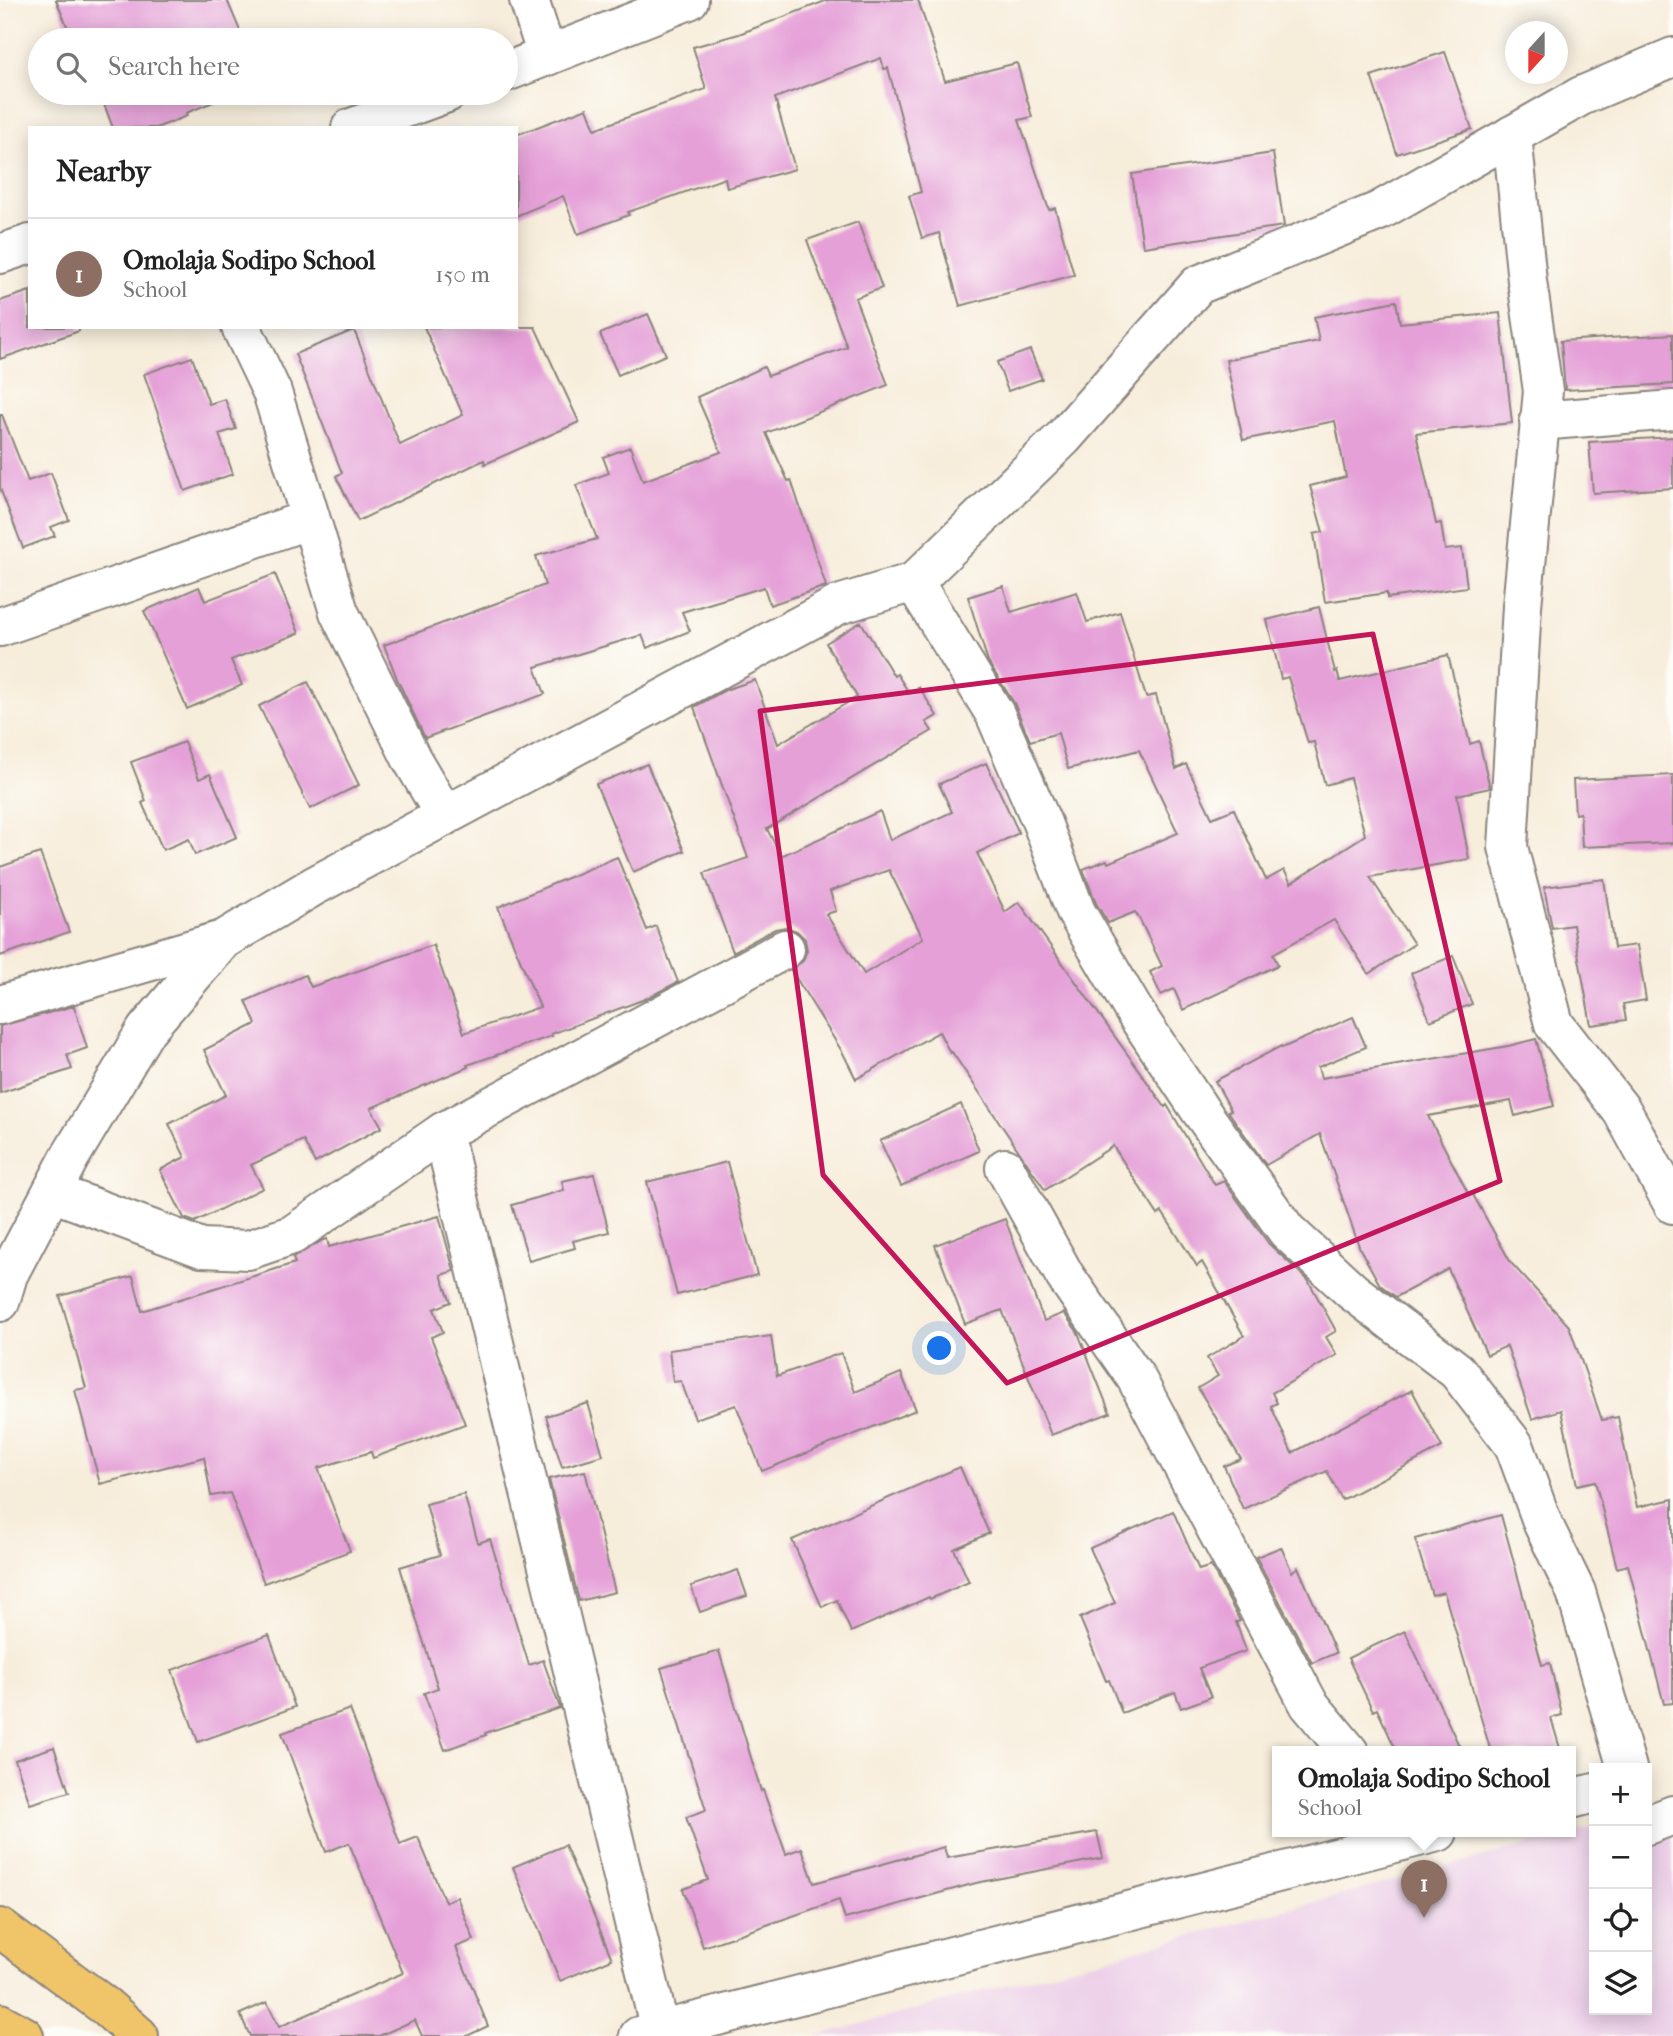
<!DOCTYPE html>
<html lang="en">
<head>
<meta charset="utf-8">
<style>
  :root { --surface:#fff; --page:#f6f6f6; --text:#222; --muted:#767676; --line:#e0e0e0; --accent:#2563eb }
  body { margin:0; font-family:"IM FELL French Canon",serif; background:var(--page); color:var(--text) }
  .controls { position:absolute; right:21px; bottom:21px; display:grid; overflow:hidden; border-radius:0px; box-shadow:0 4px 18px #0003 }
  .controls button { width:63px; height:63px; display:grid; place-items:center; padding:0; border:0; border-bottom:2px solid var(--line); background:var(--surface); color:var(--text); font:35px sans-serif }
  .compass { position:absolute; left:1505px; top:21px; width:63px; height:63px; border-radius:50%; background:var(--surface); box-shadow:0 4px 18px #0003; rotate:201deg }
  .you { position:absolute; left:940px; top:1349px; width:24px; height:24px; margin:-18px; border:5px solid #fff; border-radius:50%; background:#1a73e8; box-shadow:0 0 0 10px #1a73e833 }
  .badge { display:grid; place-items:center; width:46px; height:46px; border-radius:50%; background:var(--accent); color:#fff; font-size:23px; font-weight:700 }
  .pin { position:absolute; translate:-50% -58px; filter:drop-shadow(0 2px 4px #0008) }
  .pin::after { content:''; position:absolute; top:37px; width:24px; height:21px; background:inherit; clip-path:polygon(0 0,100% 0,50% 100%) }
  .popup { position:absolute; left:1272px; top:1746px; width:304px; height:91px; box-sizing:border-box; display:grid; place-content:center; border-radius:0px; background:var(--surface); filter:drop-shadow(0 2px 5px #0005); font-size:23px; white-space:nowrap; color:var(--muted) }
  .popup b { font-size:26px; color:var(--text) }
  .popup::after { content:''; position:absolute; left:50%; top:100%; margin-left:-14px; border:14px solid transparent; border-top-color:var(--surface) }
  .list { margin:0; padding:0; list-style:none }
  h2 { display:flex; justify-content:space-between; align-items:center; height:91px; margin:0; padding:0 28px; font-size:30px }
  h2 small { font-size:23px; font-weight:400; color:var(--muted) }
  .list li { display:grid; grid-template-columns:46px 1fr auto; gap:21px; align-items:center; box-sizing:border-box; height:112px; padding:0 28px; border-top:2px solid var(--line) }
  .list b { display:block; font-size:26px; white-space:nowrap }
  .list p { margin:0; font-size:23px; white-space:nowrap; color:var(--muted) }
  .list em { font-size:23px; font-style:normal; color:var(--muted) }
  .icon { flex:none; width:38px; height:38px; fill:none; stroke:currentColor; stroke-width:2; stroke-linecap:round; stroke-linejoin:round }
  .map { position:relative; flex:none; width:1673px; height:2036px; overflow:hidden }
  .search { position:absolute; background:var(--surface); box-shadow:0 4px 18px #0003; left:28px; top:28px; width:490px; height:77px; display:flex; align-items:center; gap:18px; box-sizing:border-box; padding:0 24px; border-radius:38px; color:var(--muted); font-size:26px }
  .panel { position:absolute; background:var(--surface); box-shadow:0 4px 18px #0003; left:28px; top:126px; width:490px; height:203px; border-radius:0px }
  .map>svg:first-child { display:block }
  .built { fill:#edd1e9 }
  .building { fill:#e5a0d8; fill-rule:evenodd }
  .lines { fill:none; stroke-linecap:round; stroke-linejoin:round }
  .minor-casing { stroke:#8a847c; stroke-width:42 }
  .major-casing { stroke:#8a847c; stroke-width:42 }
  .minor { stroke:#fff; stroke-width:38 }
  .major { stroke:#f0c469; stroke-width:38 }
  .marked { fill:none; stroke:#c2185b; stroke-width:5; stroke-linejoin:round }
</style>
</head>
<body>
<div class="map">
<svg width="1673" height="2036" viewBox="0 0 1673 2036">
  <rect width="100%" height="100%" fill="#fdfcf7"/>
  <filter id="ink" filterUnits="userSpaceOnUse"><feTurbulence type="fractalNoise" baseFrequency=".0143" numOctaves="2"/><feDisplacementMap in="SourceGraphic" scale="14" xChannelSelector="R" yChannelSelector="G"/><feConvolveMatrix kernelMatrix="1 2 1 2 8 2 1 2 1" color-interpolation-filters="sRGB"/></filter>
  <filter id="wash" filterUnits="userSpaceOnUse"><feTurbulence type="fractalNoise" baseFrequency=".00686" numOctaves="4" result="noise"/><feDisplacementMap in="SourceGraphic" scale="28" xChannelSelector="R" yChannelSelector="G"/><feGaussianBlur stdDeviation="1.57" result="paint"/><feColorMatrix in="noise" values="0 0 0 0 0 0 0 0 0 0 0 0 0 0 0 0 0 1.4 0 .05"/><feComposite in="paint" operator="in"/></filter>
  <g filter="url(#wash)">
    <rect width="100%" height="100%" fill="#f7eddb"/>
    <path class="built" d="M1673,1806V2036H816L1594,1827V2010H1647V1813Z"/>
    <g id="blocks">
      <g class="building">
        <path d="M56,0H227L244,40H73Z"/>
        <path d="M828,0H918L945,81L1017,63L1032,117L1019,120L1049,210L1055,208L1074,275L960,306L939,233L922,238L909,196L921,192L888,68L884,69L881,58L775,98L795,169L727,188L725,178L628,212L629,215L578,234L563,196L516,216V135L587,108L595,129L706,89L693,47L739,34Z"/>
        <path d="M1445,52L1472,129L1397,154L1371,76Z"/>
        <path d="M100,93H232L233,94L186,113L187,116L156,128H113Z"/>
        <path d="M1273,153L1284,226L1143,247L1132,174Z"/>
        <path d="M858,222L882,288L855,298L888,385L766,433L788,481L791,480L826,586L770,605L764,587L682,612L690,631L647,648L642,635L535,667L545,694L425,738L398,681L384,645L545,585L536,556L597,539L576,485L609,473L603,457L630,447L643,481L721,452L697,397L764,367L768,376L847,347L807,240Z"/>
        <path d="M30,291V327H79V331L0,359V301Z"/>
        <path d="M1396,301L1400,323L1500,313L1512,423L1416,433L1436,524L1441,523L1445,550L1462,548L1467,587L1387,598V593L1325,602L1314,534L1323,532L1310,486L1346,477L1335,421L1243,440L1226,360L1319,341L1314,317Z"/>
        <path d="M648,314L666,355L618,375L600,334Z"/>
        <path d="M424,327H535L579,422L485,464L484,460L358,521L336,476L342,473L295,354L354,330L400,445L463,415Z"/>
        <path d="M1673,334V384L1565,390L1561,341Z"/>
        <path d="M1030,350L1042,379L1008,391L997,362Z"/>
        <path d="M192,357L209,404L225,399L236,429L219,434L233,474L185,491L144,374Z"/>
        <path d="M0,415H2L28,481L51,473L69,520L51,527L55,536L23,548L0,488Z"/>
        <path d="M1673,437V488L1593,493L1589,442Z"/>
        <path d="M275,574L299,633L231,660L242,685L187,709L144,611L199,587L205,601Z"/>
        <path d="M1003,586L1011,612L1077,592L1087,622L1120,612L1146,697L1156,695L1176,769L1186,764L1212,818L1234,809L1266,880L1284,870L1291,883L1365,835L1350,778L1325,785L1314,742L1308,743L1288,677L1281,679L1267,620L1319,607L1335,672L1337,671L1340,681L1448,655L1470,744L1479,741L1490,788L1457,795L1469,859L1370,877L1414,944L1369,974L1334,920L1273,954L1278,965L1183,1010L1174,989L1161,995L1150,972L1162,966L1140,920L1135,912L1108,923L1096,903L1083,869L1107,860L1108,863L1178,833L1139,750L1068,769L1058,733L1030,741L1014,703L988,662L968,597Z"/>
        <path d="M861,622L894,676L897,674L909,693L919,687L937,716L926,722L932,731L767,829L781,856L880,811L890,840L952,812L939,784L986,763L1019,833L977,853L1005,912L1019,902L1165,1107L1167,1105L1215,1185L1224,1181L1269,1244L1308,1280L1336,1331L1326,1337L1337,1355L1272,1393L1277,1403L1271,1406L1292,1453L1412,1390L1442,1447L1342,1500L1327,1471L1243,1509L1224,1466L1241,1459L1198,1388L1218,1376L1207,1358L1244,1336L1202,1262L1197,1266L1162,1212L1158,1215L1113,1146L1045,1190L952,1052L950,1053L939,1032L856,1079L843,1053L791,970L803,961L807,950L805,939L797,931L786,927L775,929L733,952L704,873L748,858L694,707L725,690L755,680L778,744L857,697L826,643ZM889,870L923,938L864,974L826,914L836,911L830,891Z"/>
        <path d="M308,682L359,785L310,809L259,706Z"/>
        <path d="M184,742L199,779L210,774L237,837L195,855L189,839L163,850L142,803L146,801L131,762Z"/>
        <path d="M647,764L684,851L633,872L596,784Z"/>
        <path d="M1673,775V843L1582,847L1580,813L1575,814L1573,780Z"/>
        <path d="M40,853L69,932L0,956V867Z"/>
        <path d="M617,857L647,930L656,926L678,982L645,999L551,1034L552,1036L467,1065L468,1067L371,1108L382,1127L315,1163L303,1140L251,1165L263,1188L195,1222L184,1218L160,1170L185,1157L169,1124L226,1095L204,1050L256,1024L246,1001L305,975L311,987L433,945L464,1033L540,1007L498,907Z"/>
        <path d="M1604,879L1614,948L1637,945L1646,1000L1623,1004L1626,1020L1591,1025L1573,925L1552,928L1544,887Z"/>
        <path d="M1453,956L1472,1004L1430,1021L1411,973Z"/>
        <path d="M74,1006L87,1048L67,1055L72,1069L0,1093V1026Z"/>
        <path d="M1353,1017L1366,1047L1318,1067L1321,1078L1508,1046L1536,1039L1554,1106L1515,1116L1511,1101L1428,1116L1469,1195L1472,1193L1511,1263L1569,1326L1602,1420L1618,1417L1637,1507L1673,1499V1703L1664,1704L1628,1565L1617,1568L1595,1481L1577,1485L1561,1410L1532,1419L1507,1346L1487,1355L1448,1269L1396,1297L1380,1285L1360,1249L1320,1134L1266,1165L1228,1111L1231,1110L1215,1081L1281,1046L1282,1048Z"/>
        <path d="M961,1104L979,1151L901,1186L880,1141Z"/>
        <path d="M727,1162L757,1275L677,1295L647,1182Z"/>
        <path d="M594,1174L609,1232L573,1241L575,1248L529,1261L512,1205L564,1190L562,1181Z"/>
        <path d="M439,1216L454,1271L441,1275L451,1302L434,1309L443,1332L431,1337L465,1424L373,1458L371,1452L318,1468L350,1551L264,1583L230,1493L211,1496L204,1457L100,1484L75,1390L86,1388L60,1296L133,1276L142,1311L295,1263L293,1258L323,1240L327,1239L329,1247Z"/>
        <path d="M1005,1219L1044,1321L1064,1313L1078,1333L1110,1413L1051,1435L1002,1310L965,1324L935,1245Z"/>
        <path d="M771,1336L777,1376L841,1353L855,1392L901,1373L916,1410L762,1471L736,1405L695,1419L681,1381L673,1382L669,1350Z"/>
        <path d="M588,1403L603,1455L562,1467L546,1416Z"/>
        <path d="M960,1467L989,1533L954,1549L969,1582L930,1599L929,1597L851,1632L837,1600L822,1607L792,1540Z"/>
        <path d="M585,1471L615,1592L579,1601L549,1479Z"/>
        <path d="M464,1494L478,1543L490,1539L529,1665L543,1660L560,1708L485,1733L486,1735L445,1750L424,1693L438,1688L400,1567L440,1555L426,1504Z"/>
        <path d="M1173,1511L1199,1570L1211,1566L1240,1621L1236,1622L1246,1651L1199,1668L1211,1697L1181,1708L1175,1692L1122,1713L1109,1680L1106,1681L1080,1618L1115,1603L1090,1548Z"/>
        <path d="M1501,1515L1542,1665L1550,1663L1562,1715L1551,1718L1561,1752H1491L1444,1592L1432,1595L1415,1539Z"/>
        <path d="M1281,1547L1292,1572L1298,1567L1336,1653L1312,1663L1256,1557Z"/>
        <path d="M738,1570L747,1596L700,1612L691,1586Z"/>
        <path d="M1405,1631L1462,1752H1397L1377,1709L1373,1711L1348,1658Z"/>
        <path d="M269,1635L295,1707L198,1742L172,1670Z"/>
        <path d="M719,1651L761,1791L763,1790L786,1854L802,1848L814,1883L944,1847L947,1858L1097,1832L1103,1858L976,1883L845,1919L839,1900L703,1947L683,1889L708,1880L686,1817L706,1810L661,1668Z"/>
        <path d="M350,1709L400,1844L418,1837L445,1902L457,1897L474,1940L456,1947L488,2026L467,2036H422L415,2020L379,2036H250L240,2014L267,2002L279,2027L403,1973L349,1843L326,1852L282,1733Z"/>
        <path d="M54,1747L69,1792L30,1804L15,1760Z"/>
        <path d="M565,1845L612,1959L560,1981L513,1867Z"/>
      </g>
    </g>
  </g>
  <g filter="url(#ink)">
    <use href="#blocks" fill-opacity="0" stroke="#8a847c" stroke-width="2"/>
    <g class="lines">
      <defs>
        <g id="minor">
          <path d="M529,0L547,56"/>
          <path d="M506,72L689,0"/>
          <path d="M351,128L447,93"/>
          <path d="M1512,135L1527,281L1543,391L1522,606L1508,847L1554,1024L1622,1111L1673,1204"/>
          <path d="M0,254L30,244"/>
          <path d="M241,327L272,392L339,612L411,758L445,816"/>
          <path d="M1539,421L1673,410"/>
          <path d="M914,582L995,714L1042,823L1076,912L1134,1011L1200,1110L1287,1231L1352,1291L1457,1371L1514,1445L1543,1524L1576,1592L1627,1768"/>
          <path d="M0,627L310,519"/>
          <path d="M0,1005L223,940"/>
          <path d="M443,1132L660,2030"/>
          <path d="M1005,1168L1065,1276L1136,1378L1309,1704L1349,1752"/>
          <path d="M52,1192L202,1248L248,1250L292,1235L443,1132L785,949"/>
          <path d="M0,1302L8,1275L70,1157L146,1030L223,940L314,886L838,605L914,582L1063,438L1198,285L1379,211L1581,96L1673,57"/>
          <path d="M1571,1799L1594,1793"/>
          <path d="M1647,1825L1673,1815"/>
          <path d="M639,2036L1438,1832"/>
        </g>
        <g id="major">
          <path d="M0,1928L105,2006L139,2036"/>
          <path d="M0,2023L24,2036"/>
        </g>
      </defs>
      <use href="#minor" class="minor-casing"/>
      <use href="#major" class="major-casing"/>
      <use href="#minor" class="minor"/>
      <use href="#major" class="major"/>
    </g>
  </g>
  <path class="marked" d="M1373,634L1500,1181L1007,1383L823,1175L760,711Z"/>
</svg>
<div class="controls">
<button>+</button>
<button>−</button>
<button><svg class="icon" aria-label="locate" viewBox="0 0 24 24"><circle cx="12" cy="12" r="6"/><path d="M12 2v4M12 18v4M2 12h4M18 12h4"/></svg></button>
<button><svg class="icon" aria-label="layers" viewBox="0 0 24 24"><path d="M12 4l9 5-9 5-9-5zM3 14l9 5 9-5"/></svg></button>
</div>
<svg class="compass" viewBox="-18 -18 36 36"><path d="M0-13l5 13h-10z" fill="#e53935"/><path d="M0 13l5-13h-10z" fill="#767676"/></svg>
<div class="you"></div>
<div class="pin badge" style="left:1424px;top:1918px;background:#8d6e63">1</div>
<div class="popup"><b>Omolaja Sodipo School</b>School</div>
<div class="search"><svg class="icon" aria-label="search" viewBox="0 0 24 24"><circle cx="10" cy="10" r="6"/><path d="M15 15l6 6"/></svg>Search here</div>
<section class="panel">
<h2>Nearby<small></small></h2>
<ul class="list">
<li><span class="badge" style="background:#8d6e63">1</span><div><b>Omolaja Sodipo School</b><p>School</p></div><em>150 m</em></li>
</ul>
</section>
</div>
</body>
</html>
